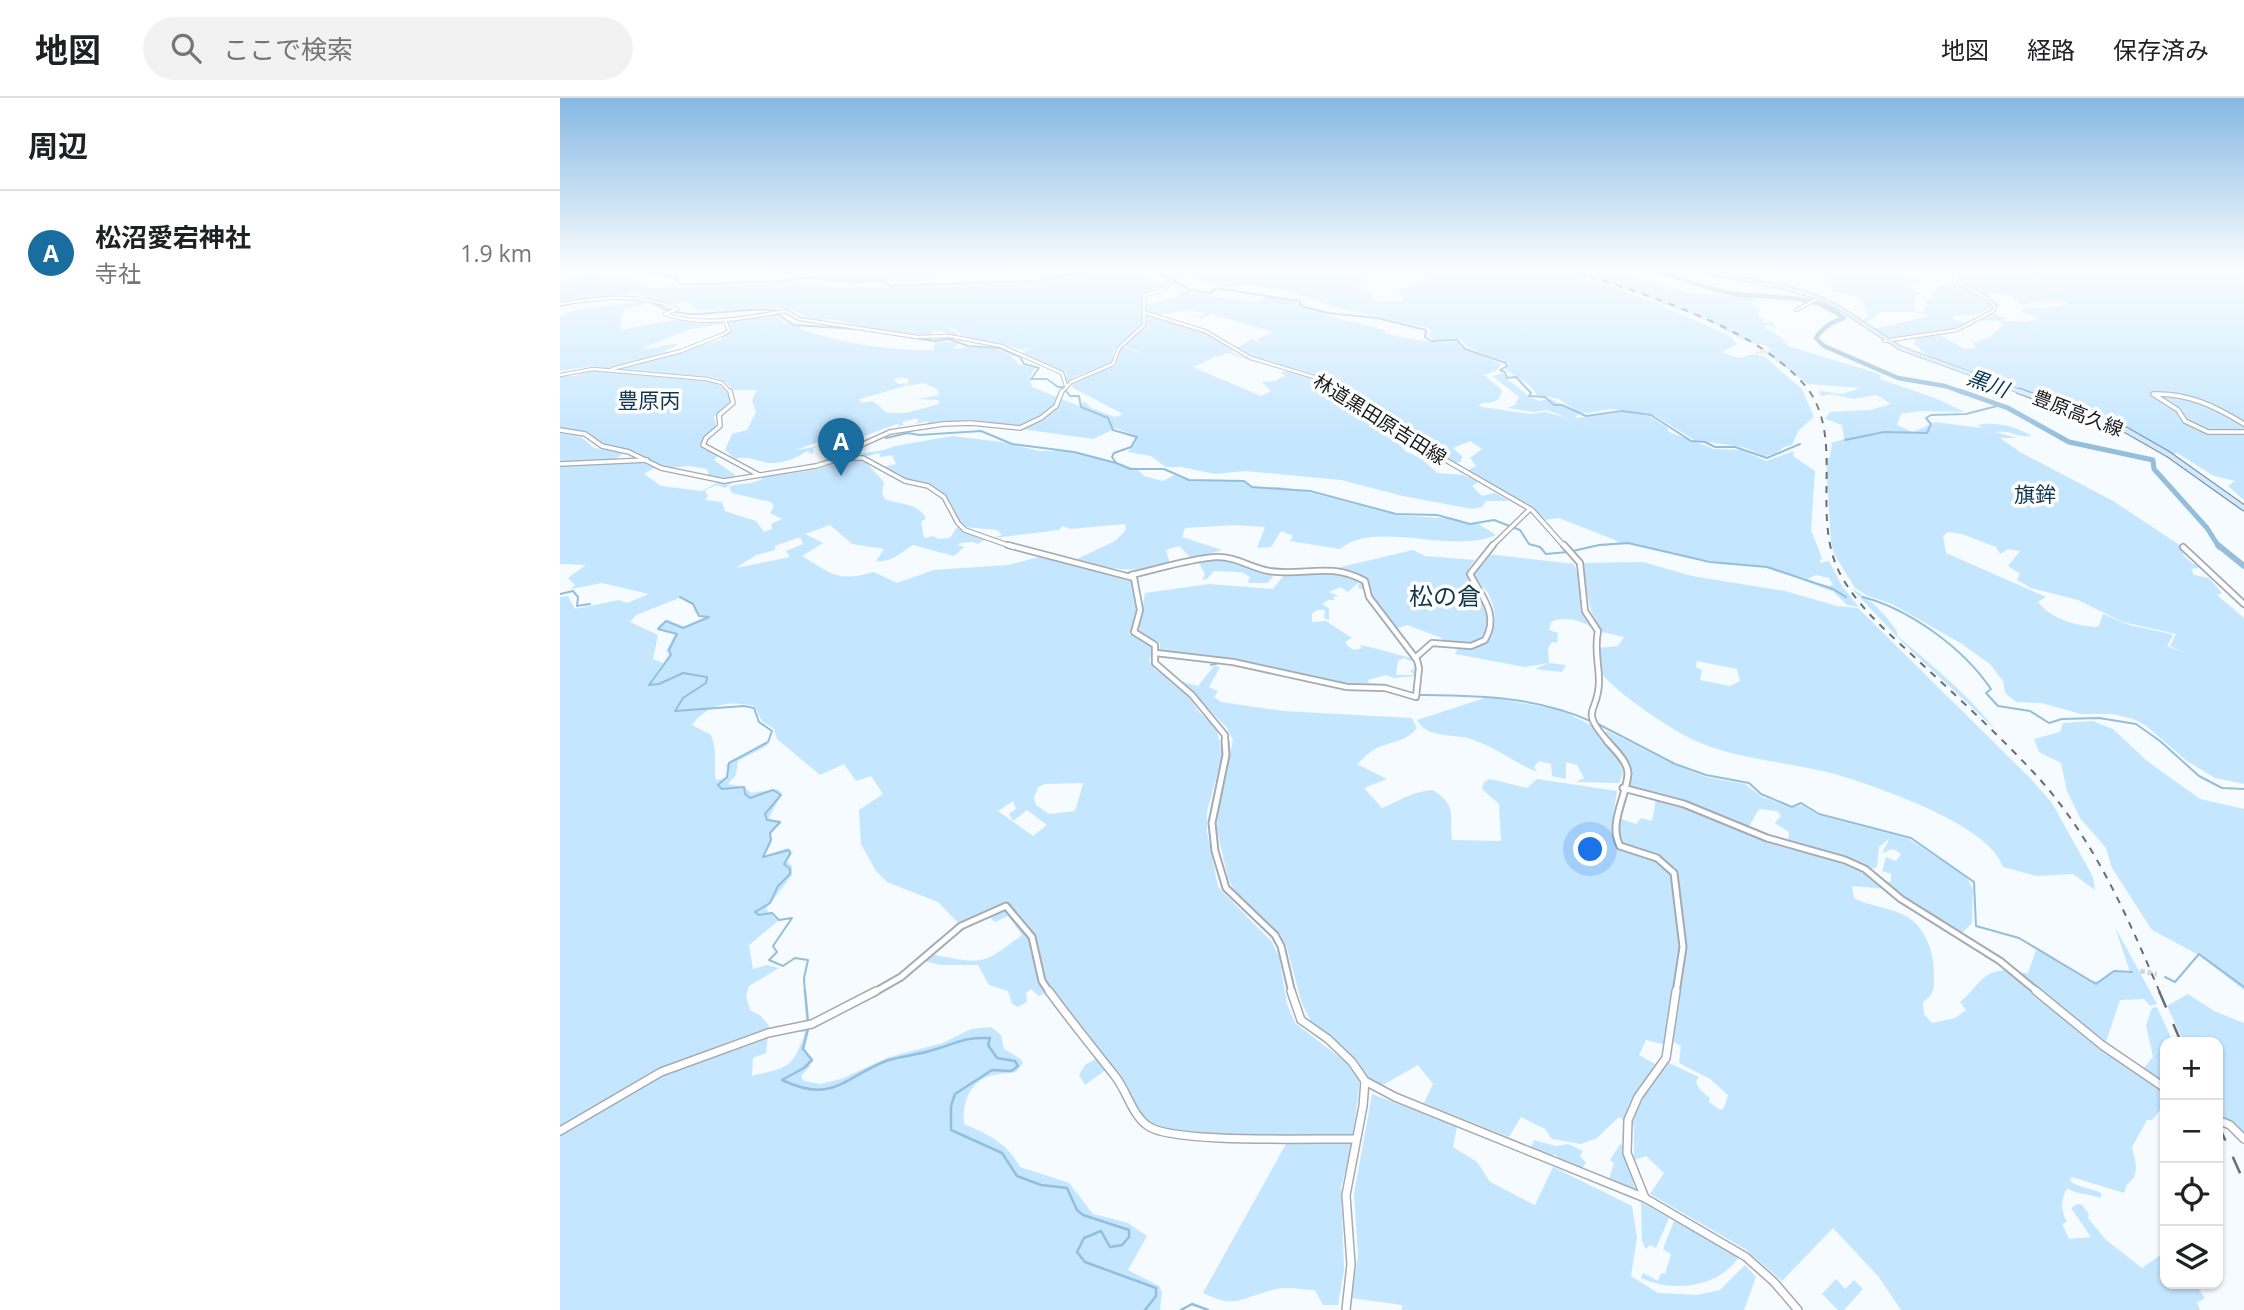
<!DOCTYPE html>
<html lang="ja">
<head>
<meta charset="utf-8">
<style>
  :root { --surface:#fff; --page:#f2f2f2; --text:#202124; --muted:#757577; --line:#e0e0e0; --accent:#196e9f }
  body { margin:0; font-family:"Open Sans","Noto Sans JP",sans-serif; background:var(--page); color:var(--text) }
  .controls { position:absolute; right:21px; bottom:21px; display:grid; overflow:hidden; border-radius:14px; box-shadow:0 2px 5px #0004 }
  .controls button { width:63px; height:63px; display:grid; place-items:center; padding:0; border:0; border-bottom:2px solid var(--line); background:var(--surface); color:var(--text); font:35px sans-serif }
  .you { position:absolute; left:1031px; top:752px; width:24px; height:24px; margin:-18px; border:5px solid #fff; border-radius:50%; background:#1a73e8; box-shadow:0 0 0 10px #1a73e833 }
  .badge { display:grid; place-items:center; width:46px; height:46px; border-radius:50%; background:var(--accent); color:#fff; font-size:23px; font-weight:700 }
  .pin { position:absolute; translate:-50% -58px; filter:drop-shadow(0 2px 4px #0008) }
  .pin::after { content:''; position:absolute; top:37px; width:24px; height:21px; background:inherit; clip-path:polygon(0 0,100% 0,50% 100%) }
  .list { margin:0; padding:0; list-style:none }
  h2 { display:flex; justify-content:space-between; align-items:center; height:91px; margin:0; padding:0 28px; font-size:30px }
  h2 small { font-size:23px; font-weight:400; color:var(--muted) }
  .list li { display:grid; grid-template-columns:46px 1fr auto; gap:21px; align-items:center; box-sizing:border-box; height:126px; padding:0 28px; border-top:2px solid var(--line) }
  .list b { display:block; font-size:26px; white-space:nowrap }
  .list p { margin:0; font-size:23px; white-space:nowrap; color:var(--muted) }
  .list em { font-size:23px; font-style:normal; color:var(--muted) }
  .icon { flex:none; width:38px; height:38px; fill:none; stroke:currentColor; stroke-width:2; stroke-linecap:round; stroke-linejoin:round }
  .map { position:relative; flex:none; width:1684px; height:1212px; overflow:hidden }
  header { display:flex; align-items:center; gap:42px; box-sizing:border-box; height:98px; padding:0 35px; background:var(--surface); border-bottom:2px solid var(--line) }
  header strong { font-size:33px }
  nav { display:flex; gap:38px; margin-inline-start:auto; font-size:24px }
  .search { width:490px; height:63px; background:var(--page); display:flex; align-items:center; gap:18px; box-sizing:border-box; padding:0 24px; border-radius:38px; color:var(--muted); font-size:26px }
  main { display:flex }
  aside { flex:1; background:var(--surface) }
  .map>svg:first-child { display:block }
  .green { fill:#c4e6ff; fill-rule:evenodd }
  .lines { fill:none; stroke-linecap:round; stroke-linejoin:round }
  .stream-far1 { stroke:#94bedc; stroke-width:2 }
  .stream { stroke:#94bedc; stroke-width:2.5 }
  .river-far2 { stroke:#94bedc; stroke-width:4.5 }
  .river-far1 { stroke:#94bedc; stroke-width:5 }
  .river { stroke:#94bedc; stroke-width:6 }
  .minor-tunnel-far1 { stroke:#d4d9dc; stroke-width:2.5; stroke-dasharray:2.5 1; stroke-linecap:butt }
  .minor-tunnel { stroke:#d4d9dc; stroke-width:5; stroke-dasharray:5 2.5; stroke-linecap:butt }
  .minor-far4-casing { stroke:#a5abb0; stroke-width:4.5 }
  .minor-far3-casing { stroke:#a5abb0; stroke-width:6 }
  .minor-far2-casing { stroke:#a5abb0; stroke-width:8 }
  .minor-far1-casing { stroke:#a5abb0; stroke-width:9 }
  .minor-casing { stroke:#a5abb0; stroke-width:10 }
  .major-far1-casing { stroke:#7d97ac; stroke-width:5 }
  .major-casing { stroke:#7d97ac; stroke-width:7 }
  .minor-far4 { stroke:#fff; stroke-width:2.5 }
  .minor-far3 { stroke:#fff; stroke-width:3.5 }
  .minor-far2 { stroke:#fff; stroke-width:4.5 }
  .minor-far1 { stroke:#fff; stroke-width:5 }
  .minor { stroke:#fff; stroke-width:7 }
  .major-far1 { stroke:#d1e9fb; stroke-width:3.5 }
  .major { stroke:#d1e9fb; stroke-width:4.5 }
  .rail-far1 { stroke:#6b6e70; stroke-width:2; stroke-dasharray:7 7; stroke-linecap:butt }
  .rail { stroke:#6b6e70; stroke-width:2.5; stroke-dasharray:18 18; stroke-linecap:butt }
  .labels { text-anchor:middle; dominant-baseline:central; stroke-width:7; stroke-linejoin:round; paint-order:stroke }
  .far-street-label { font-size:19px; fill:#181a1c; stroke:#fff }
  .far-water-label { font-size:21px; font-style:italic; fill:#023957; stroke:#fff }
  .far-quarter-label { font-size:21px; fill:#11374f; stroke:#fff }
  .far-neighbourhood-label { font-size:21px; fill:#11374f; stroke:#fff }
  .neighbourhood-label { font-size:24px; fill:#11374f; stroke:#fff }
</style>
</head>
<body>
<header>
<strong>地図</strong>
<div class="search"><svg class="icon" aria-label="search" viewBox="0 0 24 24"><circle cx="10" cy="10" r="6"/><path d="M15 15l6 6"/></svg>ここで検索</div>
<nav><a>地図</a><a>経路</a><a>保存済み</a></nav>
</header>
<main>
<aside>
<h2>周辺<small></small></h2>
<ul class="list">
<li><span class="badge">A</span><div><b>松沼愛宕神社</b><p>寺社</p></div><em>1.9 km</em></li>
</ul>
</aside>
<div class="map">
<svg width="1684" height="1212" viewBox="0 0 1684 1212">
  <rect width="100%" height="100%" fill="#f5fbfe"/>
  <g class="green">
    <path d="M102,173H149L152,176L160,173H426L377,181L329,182L331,188H322L323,182L287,183L251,177L256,174L134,179Z"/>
    <path d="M531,173H567L601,183L604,188L582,197C580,207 585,216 581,226C574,243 549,242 553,266L517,278L507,285L504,281L507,276L462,255L473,249L463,252L430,243L437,240L423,244L402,239C399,234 394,229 388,230L397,235V240L381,233L374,234L377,230L371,235L378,238L331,234L269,221C252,226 242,214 227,211C206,206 148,216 138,212C134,210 129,205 124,203L112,206L76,195L8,204L7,201L0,206V187L7,184L2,179L37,176L38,184L43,179L73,178L88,190L226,184L273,190L373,189L479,183Z"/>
    <path d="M609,173H1007L1085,201L1169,237L1177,246L1162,254L1179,260L1193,256L1204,258L1242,291L1254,319L1239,332L1232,347L1224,349L1215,356L1204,358L1183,349L1134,342L1094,317L1051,311L1027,315L1018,314L999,301L977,297L968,286L946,272L945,269L950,266C934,256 913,257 900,241L878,243L869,239L872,233L868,230L773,209L755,201L717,191L692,188L661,189L636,182L630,177ZM803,175L812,179L846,175L852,178H871L839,192L844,203L815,204L810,193L798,192V188L803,187Z"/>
    <path d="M1023,173H1069L1084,182L1126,195L1195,199L1196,203L1189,204L1200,213L1197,215L1201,221L1206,222L1200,224L1212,226L1206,224L1211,223L1217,231L1209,227L1204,229L1221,239L1228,248L1313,274L1321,277L1320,281L1375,300L1405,314L1360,313L1341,316L1337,327L1353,334L1375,324L1422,330L1418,327C1437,323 1456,329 1472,338C1458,340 1449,331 1435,334L1457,340H1440L1460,354L1553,403L1621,448L1624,458L1633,466L1644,469L1631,471L1634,477L1649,480L1662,495L1657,497L1684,520V686L1655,680L1627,663L1585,627L1573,621L1553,616H1521L1481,605L1456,604L1445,595L1443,583L1430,566L1402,546L1332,506L1308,498L1295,490L1274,456L1271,444L1266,361L1270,359L1272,345L1284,341L1282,327L1265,321L1270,314L1310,312L1331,306L1317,297L1293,301L1272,296L1263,298L1259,296L1260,293L1282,296L1301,290L1248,286L1205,255L1211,252L1207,248L1187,244L1145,222L1081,197L1077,192L1061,190ZM1388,434L1402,436L1436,449L1440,456L1448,451L1460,453L1448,468L1460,476L1457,482L1471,490L1518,502L1563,524L1616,536L1610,548L1630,557L1607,548L1613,538L1611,536L1569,527L1543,516L1539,528L1535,529C1514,527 1491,521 1478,504L1486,499L1386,455L1383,438Z"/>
    <path d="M1260,173H1328L1357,180L1359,181L1350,190L1362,196L1355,198L1354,212L1362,214L1367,207V202H1375L1372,196C1387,173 1419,195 1433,209L1417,217H1396L1392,220L1408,226L1395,232L1322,241L1309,232L1370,218L1353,214H1319L1309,224L1302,225L1308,216C1303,196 1289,197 1272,193L1271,186Z"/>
    <path d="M1403,173H1684V402L1668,388L1675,383L1654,378L1617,355L1610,357C1562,327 1508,307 1454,290L1450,287L1451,283C1436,276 1434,280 1419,277C1402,274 1364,259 1354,245L1357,239L1380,237L1405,251L1416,250L1413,245L1430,239L1444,226L1435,222L1421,223L1431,215L1446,220L1442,222C1450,224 1470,225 1477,221L1476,219L1461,214L1465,210L1485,211L1508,206L1503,203H1482L1462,207L1452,197L1427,196L1442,208L1437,209C1426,198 1409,194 1400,183Z"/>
    <path d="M622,193L697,205L706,198L726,201L779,221L825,232L824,235C848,241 872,246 897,244L903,251L942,266L936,273L924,277L942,292C941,304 932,305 922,305L919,307L922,309L970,316L985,314L1008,320L987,312L974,314L948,310L955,307L959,299L932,278L944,275L946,280L970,299L979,303L991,301L1018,316L1015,320L1066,314L1089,318L1107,329L1109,334L1154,351L1181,352L1206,363L1234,353L1233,358L1255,373L1251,432L1262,460L1259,465L1269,463L1282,488L1299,509L1287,507L1274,494L1242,482L1270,488L1273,487L1269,480L1256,477L1248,481L1205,469L1166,466L1069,446L1038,448L1060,444L999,420L984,422L970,409L906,373L916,368L910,360L922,351L910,343L893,350L902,358L901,364L893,365L869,351L857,338L824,325L752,276L704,264L683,254L684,251L678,253L667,246L679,249L692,241L700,246L698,241L713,234L652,216L641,221L631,218L639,219L646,215L624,212L601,217L588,212L586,207L615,200Z"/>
    <path d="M79,203L86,206L63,211L60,232L115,222L161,223L162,226L127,232L83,250C96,254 106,243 119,247L104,253L110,255L47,271L33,268L0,273V219C23,205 55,211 79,203Z"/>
    <path d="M214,216L223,224L240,228V231C280,245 332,253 373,252L375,244H400L394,251C414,248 447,246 458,266L475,270L470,279L472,289L519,308L524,303L531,310L555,319L563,316L513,290L512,286L521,279L556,267L557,256L561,248L586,257L562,247L586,229L587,218L594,217L643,233L673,252L672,254L695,264L668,255L657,259L652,257L655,259L633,269L701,298L711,293L702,284L715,283L725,278L721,275L727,272L747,277L815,323L851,340L862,349L843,338L827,335L824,337L839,344L845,353L862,361L877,375L903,377L918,384L912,388L922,398L935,395L949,403H926L922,409L912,411L843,398L781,382L685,373L655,376L621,369H606L591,358L568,354L578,339L556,330L533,341L411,324L370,328L367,323L347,328L357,325L358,320L342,324L344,327L340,328V332H336L340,327L337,326L296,341L260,343L236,352L261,348L253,350L254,355L247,356L250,353H247C238,359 224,366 210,365C199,364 187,357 175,361L165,352L172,336L187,332L196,314L192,302L197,292H174L165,284L152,279L54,272L163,241L161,239L172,232L167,222ZM341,279L349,281L346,288L364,285L377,291L379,297L358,301L378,302L379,306L346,315H327L313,303L301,305L300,301L345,288L346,285L339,286L333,282Z"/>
    <path d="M32,272L149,282C160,287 169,291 170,304L154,319L156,327L139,347L143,351L160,356L154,362L175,377L173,381L149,378L147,371L129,368L110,370L100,368L75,353L45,347L24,334L0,331V278H15Z"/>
    <path d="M0,335L21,339L34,350L65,355L51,363H0Z"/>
    <path d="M392,338L441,344L480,353H510L560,365L578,372L584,378L603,383L614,377L631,383H684L692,389H720L748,394L836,417L897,421L909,426H919L936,437C893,457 815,421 780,451L730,443L733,438L721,433L711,449L697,450L705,429L675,427L625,430L622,439L662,452L632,461L619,448L606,452L610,466C568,476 555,471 515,462L555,443L566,432L565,426L511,431L502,428L499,432L433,440L442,437L437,432L405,429C396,421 395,410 388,400C377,387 361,389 347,382C339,378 330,373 322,369L336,366L332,357L320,359L319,355L305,359L274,360C295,354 317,356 335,348Z"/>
    <path d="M303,361L324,384L322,395L325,401C341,408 355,403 366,420L361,424L364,440L374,438L378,441L390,440L397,429L426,441L418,446L412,444L400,445L398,447L404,449L394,458L353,447C341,455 331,465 316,463L324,451L292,446L270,427L245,436L263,445L242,458C273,477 278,484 314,474L337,485L374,472L448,467L479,459L569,480L573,488L577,516L569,536L590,545L593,552L589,563L596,572L611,581L627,596L639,614L657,631L662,658L647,714V734L658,789L712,844L719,859L727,906L735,925L787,965L800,981L793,1037C745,1038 635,1047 596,1028C575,1018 561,989 547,971L525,987L519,977L525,967L537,960L487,894L479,898L471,891L466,895L467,904L458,909L452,906L448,893L429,887L418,867H380L360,862L400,827L378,804L327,784L316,773L301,746L299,712L323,696L311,678L296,683L284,666L260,677L217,641L214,631L202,623L194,608C170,602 147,606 132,627L151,637C158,654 153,666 156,682L166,680L168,675L166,667L204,645L208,647L178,663L176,677L168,686L185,689L191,695L217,691L222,695L209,720L222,725L211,735V746L204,758L227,750L233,754L227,763L232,768V777L206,811L218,823L189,847L193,871L207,867L219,870L189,888L186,898L190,912L201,918L209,928L206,955L193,960L192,978C228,969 233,971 245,934H229L247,929L243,954L250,960V968L241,978L244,983L260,986L281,981L329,959L383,945L411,931L431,929L441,937L444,951L462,962L463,965L456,974C448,976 442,975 434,977C410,981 402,1005 404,1026C428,1036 448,1046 460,1069L509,1085L533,1116L568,1125L587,1138L568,1172L599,1188L602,1194L600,1212H0V499L8,498L15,511L59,502L67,505L89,496L42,485L11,491L15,487L8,480L26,467L0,466V367L82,365L96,369L84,376L101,388L141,393L159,384L175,383L165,390L157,387L145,392L148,398L145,402L162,404L165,413L196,423L204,434L212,431L211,426L222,421L210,415L214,409L211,404L172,395L169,389C182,383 195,389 206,377C227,376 260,374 283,362L262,367L277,362ZM237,440H241L243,446L226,453L230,459L176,470L196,457L215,452V448ZM122,499L135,508L134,513L146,521L125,529L108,522L99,527L97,532L115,536L106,553L109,556L103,565L93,561L98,537L70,524L76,517ZM521,685L523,686L515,713L489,716L476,707L474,700L478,689L485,686ZM453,703L456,711L449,716L453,723L467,712L487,727L473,738L438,713ZM448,818L462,837C422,868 423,866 374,857L406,828L430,819L435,824Z"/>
    <path d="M853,452L865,458L915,462L909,470L908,482C923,495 937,516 924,536C921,540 916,544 910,545C901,546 891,543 882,542V540L847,527L838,530L839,534H836L810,498L807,482L801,476L768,472Z"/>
    <path d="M927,456L1014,466L1018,476L1021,514L1031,529C1019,522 1004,518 991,524L989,532L998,535L997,545L992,544L988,550L989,565L1006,567L1002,574L975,571L989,565L965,569L895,556L899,548C935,554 942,522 928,495C924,489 918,484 914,477Z"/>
    <path d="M651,461C673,461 693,472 716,474L708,485H688L690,479L681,474L654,473L647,481L642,482L645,476L639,465Z"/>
    <path d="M1083,464L1132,478L1225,493L1277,508L1298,510L1471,681L1492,705L1533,779L1535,792L1513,776L1477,778L1443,769C1430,729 1333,695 1294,682C1244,664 1188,665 1138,644C1114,634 1058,596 1042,576L1038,550L1058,548L1064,539L1042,534L1031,513L1021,465ZM1137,563L1177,571L1180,583L1170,588L1140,582L1142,572L1136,569Z"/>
    <path d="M737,474L785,476L803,484L804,492L798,490L800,483L788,494L780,489L769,494L780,499L775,498L773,500L775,502H768L762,506L769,510V522L764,520L765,512H757L752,516V524L766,523L792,540L785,544C790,552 794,553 802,550L800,547L806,548L851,560V563L844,560L838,563L836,577H854L850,572H853L855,563L856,578L834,580L826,577L808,582L809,585L828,586V590L781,587L672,562L600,553V545L579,533L585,495L649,486L713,491L724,477Z"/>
    <path d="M1292,491C1307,497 1327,518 1336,532C1340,540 1334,535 1341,541C1375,570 1408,597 1436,632L1342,544Z"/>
    <path d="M654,568L660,569L649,589L658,593L654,599L661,604L723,613L852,620L857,630C845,645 830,643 815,651C809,654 803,661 797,666L827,681L804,690L822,710C839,703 853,693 873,692C898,709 889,715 892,742L941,743L939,706L922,691L924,684L930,681L967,690L977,681L1057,693L1053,718L1076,726L1081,720L1092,723L1096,701C1140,712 1179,736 1222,749C1259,759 1296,765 1327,791L1292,788L1294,800C1309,808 1327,809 1342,816C1364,826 1374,852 1374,876C1374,890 1375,896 1363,904L1364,916L1372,925L1395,920L1406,912L1400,904C1417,891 1421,873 1445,872L1605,993V1006L1592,1022H1587L1572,1049C1575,1063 1581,1077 1567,1086L1564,1095L1512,1079L1510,1082C1516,1090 1533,1090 1541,1095V1100C1527,1095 1517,1097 1507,1090C1501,1103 1500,1111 1507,1124L1502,1126L1509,1141L1531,1139L1511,1110L1517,1106L1522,1107L1529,1116L1528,1120L1546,1142L1582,1170L1605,1154V1186H1642L1639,1192L1645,1200L1637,1205L1640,1212H1341L1318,1178L1273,1130L1222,1183L1185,1151L1090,1096L1104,1075L1086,1058L1074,1062V1029L1059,1019L1037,1040L1021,1046L992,1041L985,1031L961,1019L949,1039L864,1005L873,986L858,967L821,988L806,979L798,963L753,927L742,906L726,847L720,836L675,794L668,780L657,732L658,708L673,642L667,630L623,584L638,588ZM1086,942L1106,947L1110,942L1121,948L1119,965L1150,981L1168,997L1164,1010L1160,1012L1149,1004L1150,1000L1140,992L1136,984L1139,979L1109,965L1098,968L1079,957Z"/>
    <path d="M928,599L1000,612L1031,627L1059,663L1063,675L1059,685L1016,684L1024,680L1017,667L1006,664V681L992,678L991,666L979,663L974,669L977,674C953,664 933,647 907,640C891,636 866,640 857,622Z"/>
    <path d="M1533,623L1553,631L1587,663L1640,701L1684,711V892L1637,856L1592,832L1552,770L1546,750L1520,720L1507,693L1501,665L1479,654L1474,641L1500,634L1503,625Z"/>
    <path d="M1047,633L1115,667L1146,679L1185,686L1202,699L1232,710L1242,707L1258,717L1349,741L1395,771L1408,781L1413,792L1412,825L1402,835L1394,832L1342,799L1322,783L1331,784V776L1322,773L1326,759L1336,763L1341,756L1333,751L1322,755L1330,740L1319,749L1317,769L1308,772L1291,761L1228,743L1229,734L1215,725L1221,718L1217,713L1199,711L1188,730L1067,689L1073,679L1069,663L1044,636Z"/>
    <path d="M1555,829L1597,906L1590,908L1584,901L1560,902L1545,947L1457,875H1468L1476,852C1489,854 1526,886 1537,883C1542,882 1548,876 1552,873L1570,874Z"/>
    <path d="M1628,896L1654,913L1684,925V1039L1658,1017V944H1624L1607,908Z"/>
    <path d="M1597,909L1613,944H1605V988L1582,972L1593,959L1586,927L1592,910Z"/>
    <path d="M812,996L897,1029L893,1049L917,1064L930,1084L975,1107L993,1069L1072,1108L1077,1140L1071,1178L1098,1195L1137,1197L1160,1192L1185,1167L1196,1179L1184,1212H842V1207L791,1200L798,1157L794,1096Z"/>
    <path d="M974,1042L996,1048L1008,1046L1023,1053L1020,1058L1026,1065L1022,1070L999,1061L995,1056L991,1058L971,1049Z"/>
    <path d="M793,1044L781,1089L784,1172L778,1207H763L755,1192C743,1192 727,1188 716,1191C681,1199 677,1212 643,1195L726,1046Z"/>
    <path d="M1061,1045L1076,1094L1049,1081L1054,1065L1050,1062Z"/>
    <path d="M1081,1104L1109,1120L1096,1150L1090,1147L1086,1151L1082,1143Z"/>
    <path d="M1114,1123L1180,1157C1160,1190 1113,1195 1081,1180L1083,1175L1098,1183L1101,1175L1105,1176L1111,1156L1103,1151Z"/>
    <path d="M1276,1181L1285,1191L1294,1182L1303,1191L1284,1212H1278L1262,1196Z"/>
  </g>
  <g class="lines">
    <g class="stream-far1">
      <path d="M77,173L119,178L115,182L122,187L225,183L251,179L287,184L325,183L330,188L474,183L528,173"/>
      <path d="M592,173L610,181"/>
      <path d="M614,183L631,192L651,195L656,190L739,203L742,208L768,215L817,220L866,232L865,239L871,243L897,242L905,251L946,265L947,268L940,272L945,274L947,280L956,279L971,295L969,298L985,299L994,307H1002L1026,318L1062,313L1091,317L1131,343L1145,344L1155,349H1175L1207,360L1240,346"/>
      <path d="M90,203C124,229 176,207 215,212L214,214L234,227L297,231"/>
      <path d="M0,208L9,206"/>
      <path d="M323,235L374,243L389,241L408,248L440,250L460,259L464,266L479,270L471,281H487L498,289H503L510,298H519L521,309L548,320L553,332L577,339L571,349L554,355L552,359L556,365L570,371H604L629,382L684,383L692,389L750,393L836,416L877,417L910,426L934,422L960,432L969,446L980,449L986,456L1008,454"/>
      <path d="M326,340L348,335L359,337L421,333L452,346L514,354L556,365"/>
      <path d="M1285,342L1324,334L1367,335L1371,326L1366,320L1371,317L1406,316L1441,307"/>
      <path d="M1013,453L1039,447L1068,445L1150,464L1207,469L1273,491L1286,499"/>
      <path d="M0,496L13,493L18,499L17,508L30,506"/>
      <path d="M120,499L133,506L139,518L149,519L123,530L106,523L98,531L117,536L109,552L111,557L89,587L99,586L123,575L147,579L146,585L123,600L115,613L184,608L194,610L199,624L212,633L208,644L169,665L167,679L158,687L162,691L184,689L185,696L190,700L213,692L221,697L205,716L207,722L220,724L210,735L211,742L203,759L229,752L230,756L224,766L230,771V776L218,788L210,805L195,814L199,817L212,815L219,822L232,820L213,848L217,854L209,862L223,868L235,860L248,862L244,880L245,895"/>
      <path d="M1303,499C1351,512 1403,550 1431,591L1426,595L1438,608L1470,613L1489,625L1502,621L1539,620L1576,626L1600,643L1639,678L1662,690L1684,691"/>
      <path d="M651,567L659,565"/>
      <path d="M791,591L809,592"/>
      <path d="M835,595L850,599"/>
      <path d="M856,600L859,597C922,598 974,598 1033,624"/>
      <path d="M1038,626L1115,666L1146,677L1189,685L1201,696L1232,709L1241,705L1259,716L1351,740L1414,784L1416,828L1459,840L1536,886L1554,873L1572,874"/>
      <path d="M1605,879L1615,884L1639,856L1684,889"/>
    </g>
    <g class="stream">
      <path d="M245,893L248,925"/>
      <path d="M248,931L243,951L252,962L244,970L222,982C273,1006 283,980 326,963C341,958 358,957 373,952C399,945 401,939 430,940L428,947L437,960L455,963L458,968L451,973L432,972L395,996L391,1008V1032L442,1055L457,1078L481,1087L507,1090L517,1112L523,1117L569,1132V1139L562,1147L550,1149L541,1133L524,1140L517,1154L525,1164L596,1190V1198L585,1212"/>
      <path d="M621,1212L632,1206L648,1212"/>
    </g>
    <path class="river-far2" d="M1098,173C1123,181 1149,192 1176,196C1215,201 1251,194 1284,220C1272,224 1263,229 1256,240L1264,248L1338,280L1385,288L1405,295"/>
    <path class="river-far1" d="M1400,293L1448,310L1509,344L1593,362L1594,371L1647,430L1659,449"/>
    <path class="river" d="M1658,447L1684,468"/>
    <path class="minor-tunnel-far1" d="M1196,255L1207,253"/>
    <path class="minor-tunnel" d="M1580,873L1597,876"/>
    <defs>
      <g id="minor-far4">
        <path d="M0,206C41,200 78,194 117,211L105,216C144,230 187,219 226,213L239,221L357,239L389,238L441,248L502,275L506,288"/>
        <path d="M1236,212L1259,200"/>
        <path d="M586,215L645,233L691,260L754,279L777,295"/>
        <path d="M1324,243L1397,232L1433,213L1435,209L1428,201L1399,185L1402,175L1399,173"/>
        <path d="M52,271L121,253L164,236L169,233L165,222"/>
        <path d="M0,277L33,271L147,281L162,285L171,295"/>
        <path d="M501,295L511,284L553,266L559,250L584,227V198L606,190L613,180L625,173"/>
      </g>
      <g id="minor-far3">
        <path d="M170,293L173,305L159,317L160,328L146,340L143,347L199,377"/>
        <path d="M775,293L819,324L851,337L877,357L972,412L1005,449"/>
        <path d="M1684,326C1655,308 1628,295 1593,296L1618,312L1625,323L1648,334H1684"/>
        <path d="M0,332L25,336L42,348L69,354L101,370L164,383L256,368L282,360H303L345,383L368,388L384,399L398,425L405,432L453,449"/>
        <path d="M272,363L274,356L288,353L330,334L383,326L411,325L460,330L481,320L496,308L502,293"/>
        <path d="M0,366L87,362"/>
        <path d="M931,449L970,411"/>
      </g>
      <g id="minor-far2">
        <path d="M448,447L574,480L580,512L574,534L595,547V565L632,597L665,637V645"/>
        <path d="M1004,447L1020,465L1025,513L1038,533C1034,551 1039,566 1039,584C1038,618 1018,609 1049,645"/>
        <path d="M1623,449L1684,506"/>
        <path d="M571,477C598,471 628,461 656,459C675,458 691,470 709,473C743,479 769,463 805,483L809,499L857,562L859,570L856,599L825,590L787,589L673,564L596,555"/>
        <path d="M855,560L872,545L911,548L925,542C940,516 921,498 910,476L933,447"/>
      </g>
      <g id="minor-far1">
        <path d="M665,643L666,657L652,725L655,753L666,790L715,837L721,848L732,895"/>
        <path d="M1047,643C1055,652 1068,664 1068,676C1066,700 1048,726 1060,748L1097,760L1114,775L1123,849L1116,895"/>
        <path d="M1063,690L1124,706L1207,740L1285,762L1305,771L1341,801L1440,863L1479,895"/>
        <path d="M313,895L341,879L401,828L446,808L472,839L482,883L490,895"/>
      </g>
      <g id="minor">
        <path d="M489,893C510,922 533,950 555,978C567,993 572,1017 588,1028C613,1046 757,1040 796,1041"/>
        <path d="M731,893L741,922L768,941L792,964L805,983L803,1008L786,1097L791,1166L786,1212"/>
        <path d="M1476,893L1542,947L1605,990"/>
        <path d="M805,983L835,999L1085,1100L1186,1159L1214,1184L1238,1212"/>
        <path d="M1660,1023L1670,1027L1684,1041"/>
        <path d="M0,1033L101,974L208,935L252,926L316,893"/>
        <path d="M1085,1100L1067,1055L1068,1022L1078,999L1106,960L1116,893"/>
      </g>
      <path id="major-far1" d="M1145,173L1226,190L1257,199L1281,211L1340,250L1464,295"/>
      <path id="major" d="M1459,293L1566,332L1608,356L1684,410"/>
    </defs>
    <use href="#minor-far4" class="minor-far4-casing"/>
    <use href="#minor-far3" class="minor-far3-casing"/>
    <use href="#minor-far2" class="minor-far2-casing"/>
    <use href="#minor-far1" class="minor-far1-casing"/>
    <use href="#minor" class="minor-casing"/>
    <use href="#major-far1" class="major-far1-casing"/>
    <use href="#major" class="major-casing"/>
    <use href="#minor-far4" class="minor-far4"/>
    <use href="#minor-far3" class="minor-far3"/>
    <use href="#minor-far2" class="minor-far2"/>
    <use href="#minor-far1" class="minor-far1"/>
    <use href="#minor" class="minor"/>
    <use href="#major-far1" class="major-far1"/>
    <use href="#major" class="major"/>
    <path class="rail-far1" d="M1016,173C1088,199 1189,226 1242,284C1290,336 1246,419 1283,481C1300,510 1325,532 1350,555C1392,594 1436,634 1475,676C1533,739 1567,817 1600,895"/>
    <g class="rail">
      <path d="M1599,893L1621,944"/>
      <path d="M1658,1026L1684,1084"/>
    </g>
  </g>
  <linearGradient id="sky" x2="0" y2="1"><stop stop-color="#86b8e3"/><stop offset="0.5" stop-color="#fafdff"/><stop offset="1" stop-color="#fafdff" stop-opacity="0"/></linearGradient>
  <rect width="1684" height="343" fill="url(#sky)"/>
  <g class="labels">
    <g class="far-street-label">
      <text transform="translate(1518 315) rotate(21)">豊原高久線</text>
      <text transform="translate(820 321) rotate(32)">林道黒田原吉田線</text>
    </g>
    <g class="far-water-label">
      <text transform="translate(1428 285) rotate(20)">黒川</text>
    </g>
    <g class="far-quarter-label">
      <text x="89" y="302">豊原丙</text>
    </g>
    <g class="far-neighbourhood-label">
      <text x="1475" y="396">旗鉾</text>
    </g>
    <g class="neighbourhood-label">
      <text x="885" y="497">松の倉</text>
    </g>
  </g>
</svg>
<div class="controls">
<button>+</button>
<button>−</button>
<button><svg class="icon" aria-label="locate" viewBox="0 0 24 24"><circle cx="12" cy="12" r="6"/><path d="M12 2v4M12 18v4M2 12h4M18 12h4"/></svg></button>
<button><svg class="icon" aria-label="layers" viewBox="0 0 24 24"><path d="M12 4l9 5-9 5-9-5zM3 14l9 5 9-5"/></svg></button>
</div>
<div class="you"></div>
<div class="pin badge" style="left:281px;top:378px">A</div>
</div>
</main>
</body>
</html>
